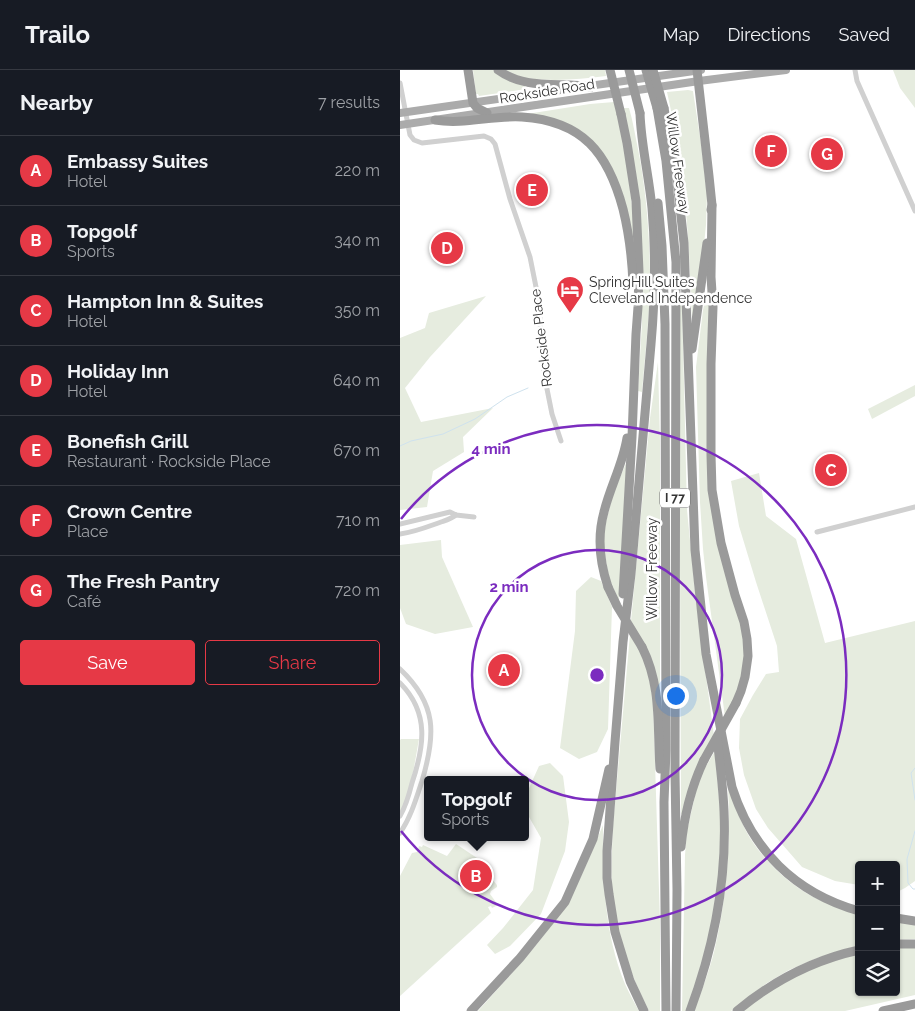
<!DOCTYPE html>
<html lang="en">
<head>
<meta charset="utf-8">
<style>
  :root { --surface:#171b24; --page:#20242c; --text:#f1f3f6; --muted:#9ea1a6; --line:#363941; --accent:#e63946 }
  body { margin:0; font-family:Raleway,sans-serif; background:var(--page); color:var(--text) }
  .controls { position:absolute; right:15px; bottom:15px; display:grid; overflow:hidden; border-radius:5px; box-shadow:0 1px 4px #0004 }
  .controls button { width:45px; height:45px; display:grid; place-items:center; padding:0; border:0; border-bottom:1px solid var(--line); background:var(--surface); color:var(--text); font:25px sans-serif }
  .you { position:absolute; left:275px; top:625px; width:18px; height:18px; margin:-12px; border:4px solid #fff; border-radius:50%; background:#1a73e8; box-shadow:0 0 0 8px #1a73e833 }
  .badge { display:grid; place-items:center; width:32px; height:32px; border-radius:50%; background:var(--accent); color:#fff; font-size:16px; font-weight:700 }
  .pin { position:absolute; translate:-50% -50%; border:2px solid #fff; box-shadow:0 1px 5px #0006 }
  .popup { position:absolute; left:24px; top:706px; width:105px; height:65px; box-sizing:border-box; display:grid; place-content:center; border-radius:5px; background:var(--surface); filter:drop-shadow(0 1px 4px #0005); font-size:16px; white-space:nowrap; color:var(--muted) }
  .popup b { font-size:19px; color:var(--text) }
  .popup::after { content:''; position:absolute; left:50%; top:100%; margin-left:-10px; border:10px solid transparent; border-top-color:var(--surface) }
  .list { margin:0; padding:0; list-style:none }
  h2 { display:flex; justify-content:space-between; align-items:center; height:65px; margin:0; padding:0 20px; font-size:21px }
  h2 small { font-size:16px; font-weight:400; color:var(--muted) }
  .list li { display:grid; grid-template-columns:32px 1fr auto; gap:15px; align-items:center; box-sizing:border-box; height:70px; padding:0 20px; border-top:1px solid var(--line) }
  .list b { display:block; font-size:19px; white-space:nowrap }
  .list p { margin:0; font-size:16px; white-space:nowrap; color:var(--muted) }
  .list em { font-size:16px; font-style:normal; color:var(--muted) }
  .actions { display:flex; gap:10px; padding:15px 20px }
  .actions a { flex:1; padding:11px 0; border:1px solid var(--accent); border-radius:5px; text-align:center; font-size:18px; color:var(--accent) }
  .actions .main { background:var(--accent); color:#fff }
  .icon { flex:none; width:28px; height:28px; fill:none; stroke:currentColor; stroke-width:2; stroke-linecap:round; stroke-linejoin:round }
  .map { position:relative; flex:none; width:515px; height:941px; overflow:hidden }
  header { display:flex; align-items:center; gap:30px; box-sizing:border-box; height:70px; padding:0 25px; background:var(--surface); border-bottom:1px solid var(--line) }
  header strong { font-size:24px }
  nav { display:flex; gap:28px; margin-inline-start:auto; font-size:18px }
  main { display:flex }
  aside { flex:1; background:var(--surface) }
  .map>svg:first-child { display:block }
  .green { fill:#e6ecdf }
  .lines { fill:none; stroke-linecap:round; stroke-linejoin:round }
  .stream { stroke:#cfe2ee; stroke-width:1 }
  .minor { stroke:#d0d0d0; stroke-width:5 }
  .primary { stroke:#ababab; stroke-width:8 }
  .motorway { stroke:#9a9a9a; stroke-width:9 }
  .motorway-bridge { stroke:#9a9a9a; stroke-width:9 }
  .ring { fill:none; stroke:#7b2cbf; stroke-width:2.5 }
  .labels { text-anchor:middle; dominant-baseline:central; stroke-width:5; stroke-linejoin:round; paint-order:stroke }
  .shield { fill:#fff; stroke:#707070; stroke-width:1 }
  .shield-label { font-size:12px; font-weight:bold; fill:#333 }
  .street-label { font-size:14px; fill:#333; stroke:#fff }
  .poi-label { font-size:14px; fill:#333; stroke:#fff; text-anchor:start }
  .centre { fill:#7b2cbf; stroke:#fff; stroke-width:2.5 }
  .ring-label { font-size:15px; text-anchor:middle; font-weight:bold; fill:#7b2cbf; stroke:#fff; stroke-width:5; stroke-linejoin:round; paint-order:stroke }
</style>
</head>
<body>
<header>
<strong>Trailo</strong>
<nav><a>Map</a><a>Directions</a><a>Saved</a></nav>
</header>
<main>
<aside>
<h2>Nearby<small>7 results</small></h2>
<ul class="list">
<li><span class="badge">A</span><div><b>Embassy Suites</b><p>Hotel</p></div><em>220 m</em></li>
<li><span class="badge">B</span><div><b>Topgolf</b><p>Sports</p></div><em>340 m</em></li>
<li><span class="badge">C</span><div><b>Hampton Inn &amp; Suites</b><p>Hotel</p></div><em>350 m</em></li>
<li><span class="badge">D</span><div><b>Holiday Inn</b><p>Hotel</p></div><em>640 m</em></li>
<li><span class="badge">E</span><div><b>Bonefish Grill</b><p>Restaurant · Rockside Place</p></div><em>670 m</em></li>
<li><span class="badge">F</span><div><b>Crown Centre</b><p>Place</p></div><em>710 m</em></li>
<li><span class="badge">G</span><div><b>The Fresh Pantry</b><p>Café</p></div><em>720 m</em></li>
</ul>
<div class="actions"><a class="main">Save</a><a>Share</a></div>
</aside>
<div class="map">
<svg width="515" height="941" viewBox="0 0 515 941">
  <rect width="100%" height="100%" fill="#fff"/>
  <g class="green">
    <path d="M73,0H93C102,10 113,12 126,15V19L79,26L78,24H76Z"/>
    <path d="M106,0H205L206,6C180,9 154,12 128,8V9L117,6Z"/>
    <path d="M493,0H515V38L500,18Z"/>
    <path d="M288,20L293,21L302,80L307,124L306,155L300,214L292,252C290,198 288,144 280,91C277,68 272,45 267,22Z"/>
    <path d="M214,32C226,78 232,126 235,173L232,170L230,155L193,72L127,44L190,34Z"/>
    <path d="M223,38H229C233,51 235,65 238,79C247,124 250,170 250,215C249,251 245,287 242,322L238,321L242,253V237Z"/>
    <path d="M310,218L309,405L343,561L345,590L338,621L325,647L306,507L303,479L300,432L296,297L303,240L308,220Z"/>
    <path d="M86,226L30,287L5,318L21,352L93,338L63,367L64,382L33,401L27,437L0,440V268L25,258L29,243Z"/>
    <path d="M279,230L282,231L287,440L296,531L314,666L283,745L281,744Z"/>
    <path d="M258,292L260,372V629L231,551L250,348Z"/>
    <path d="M515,315V326L472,349L468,339Z"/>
    <path d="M227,391L219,531L209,508L202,468L213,424Z"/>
    <path d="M359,403L366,446L396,469L425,573L515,551V811L505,818L497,822L496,795H459V815L435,811L402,797L368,758L356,739L344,705L339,678L340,649L353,625L366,604L379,602L377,576L356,512L339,456L331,411Z"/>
    <path d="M41,470L42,487L73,557L35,564L6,554L0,538V475Z"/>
    <path d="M191,507L201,511L212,537L208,659L197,682L179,689L160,678L175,561L176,521Z"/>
    <path d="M230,564L246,592L253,629L260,853V941H249C230,904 215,862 212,821C211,799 212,777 213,755Z"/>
    <path d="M1,669H19C15,691 11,722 0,742V670Z"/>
    <path d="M315,681L322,765L319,817L312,855L288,941H282L285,785L287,761L299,708Z"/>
    <path d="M150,693L163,706L169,752L165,781L141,844L110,876L95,884L87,875L103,858L133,820L141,768L125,740V735L126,725L139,696Z"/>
    <path d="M328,717C334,732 339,747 346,761C361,789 392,818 422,831C434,836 447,840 459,844V875L417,888L389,900L367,913L331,941H294C301,922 309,902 314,882C327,828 331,773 328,717Z"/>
    <path d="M203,755C203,809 204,863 225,914C229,923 234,932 239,941H78C107,908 139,876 163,838C180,813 191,783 203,755Z"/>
    <path d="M56,774L83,792L82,795L84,799L85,798L89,806L97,815V817L91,821L90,824L98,835L92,838L91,836L88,837L91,843L0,926V806L12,783L17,782L19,776L22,777L23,775L47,786Z"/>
    <path d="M496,852L515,854V869L496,870Z"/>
    <path d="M496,877H515V925L445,941H343L363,924L411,898L459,883V922H496Z"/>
  </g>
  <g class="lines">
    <g class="stream">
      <path d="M0,376L11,371L43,364L75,349L107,327L128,318"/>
      <path d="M515,698L511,703L515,730"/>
      <path d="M515,761L507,789L508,813L513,819H515"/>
    </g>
    <g class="minor">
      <path d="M455,0L457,11L515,141"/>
      <path d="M0,13L10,65L14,70L22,73L84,66L91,69L95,74L110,129L130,187L139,232L142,289L146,314L152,344L161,371"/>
      <path d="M0,454L50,442L56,445L74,447"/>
      <path d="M417,462L515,437"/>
      <path d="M0,464C15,462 27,457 41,452C47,450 51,449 56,445"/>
      <path d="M0,599C37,634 36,664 22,711C16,729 11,747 0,763"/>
      <path d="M0,613C30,643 24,677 12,713C9,725 6,736 0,746"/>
    </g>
    <g class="primary">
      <path d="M0,43L301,0"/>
      <path d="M0,55L299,11L386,0"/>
    </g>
    <g class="motorway">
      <path d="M68,0L73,33L77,38L87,43"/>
      <path d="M98,0C125,20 159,12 191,17"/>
      <path d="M297,0L309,106L312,135L311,140"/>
      <path d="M257,38L266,91L276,192L275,703L277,820L276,941"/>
      <path d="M264,38L277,111L284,173L295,480L306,584L332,717C352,780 395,823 459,841"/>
      <path d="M240,43C241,75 249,106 252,138C256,184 255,229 251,274L231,504L223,572L215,672L207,781V808L209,824L215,862L230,911L244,941"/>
      <path d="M221,44L227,73L236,131L239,202L238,237L236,264L232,367L223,524"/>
      <path d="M35,50C64,55 93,45 122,47C183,51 208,83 223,139C229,163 232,188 233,214"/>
      <path d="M258,133L262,176L265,254L266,680L264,732L266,941"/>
      <path d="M312,135L311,207L313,237L311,294V385L312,420L321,473L335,525L344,552L347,569L348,586L345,607L341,621L336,633"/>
      <path d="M292,279L307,173"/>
      <path d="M208,517C200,493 197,467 204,442C210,417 223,394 227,368"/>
      <path d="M242,577C262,617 257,656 260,699"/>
      <path d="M281,777C284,747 291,717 304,690"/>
      <path d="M496,848L515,851"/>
      <path d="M496,874H515"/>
      <path d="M71,941L120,888L165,832L193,769L209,699"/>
      <path d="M290,941C314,877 327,809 324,741C323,717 320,693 317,668"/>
      <path d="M337,941C373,911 413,890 459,880"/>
      <path d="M483,941L515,934"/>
    </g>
    <g class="motorway-bridge">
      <path d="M210,0L221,44"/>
      <path d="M229,0L240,43"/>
      <path d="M246,0L257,38"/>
      <path d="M253,0L264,38"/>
      <path d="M208,517L217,536L242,577"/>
      <path d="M304,690L336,633"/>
    </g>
  </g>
  <g class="ring">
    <circle cx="197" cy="605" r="125"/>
    <path d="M1 449A250 250 0 1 1 1 761"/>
  </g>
  <defs>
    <symbol id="hotel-pin" viewBox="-11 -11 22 30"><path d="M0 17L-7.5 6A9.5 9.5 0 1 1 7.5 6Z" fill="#e63946" stroke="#fff"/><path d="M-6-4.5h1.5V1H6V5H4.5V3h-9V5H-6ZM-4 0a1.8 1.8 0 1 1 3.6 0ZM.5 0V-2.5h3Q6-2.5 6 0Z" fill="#fff"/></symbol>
  </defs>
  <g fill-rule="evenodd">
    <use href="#hotel-pin" x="154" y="204" width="32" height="43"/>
  </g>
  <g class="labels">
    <rect class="shield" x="260" y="418.5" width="30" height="19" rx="4"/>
    <g class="shield-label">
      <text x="275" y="428">I 77</text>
    </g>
    <g class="street-label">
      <text transform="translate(147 21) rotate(-9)">Rockside Road</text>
      <text transform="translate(278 93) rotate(82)">Willow Freeway</text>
      <text transform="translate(141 268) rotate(-97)">Rockside Place</text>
      <text transform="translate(252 499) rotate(-90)">Willow Freeway</text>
    </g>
    <g class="poi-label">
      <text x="189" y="212">SpringHill Suites<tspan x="189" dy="16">Cleveland Independence</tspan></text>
    </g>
  </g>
  <circle cx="197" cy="605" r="8" class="centre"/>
  <g class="ring-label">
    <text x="91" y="384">4 min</text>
    <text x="109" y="522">2 min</text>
  </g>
</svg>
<div class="controls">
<button>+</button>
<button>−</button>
<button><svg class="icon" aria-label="layers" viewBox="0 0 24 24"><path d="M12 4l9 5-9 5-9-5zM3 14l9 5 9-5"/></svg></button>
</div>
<div class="you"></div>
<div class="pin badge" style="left:104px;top:600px">A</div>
<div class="pin badge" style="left:76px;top:806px">B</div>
<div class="popup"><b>Topgolf</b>Sports</div>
<div class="pin badge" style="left:431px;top:400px">C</div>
<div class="pin badge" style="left:47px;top:178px">D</div>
<div class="pin badge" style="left:132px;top:120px">E</div>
<div class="pin badge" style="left:371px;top:81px">F</div>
<div class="pin badge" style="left:427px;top:84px">G</div>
</div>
</main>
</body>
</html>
